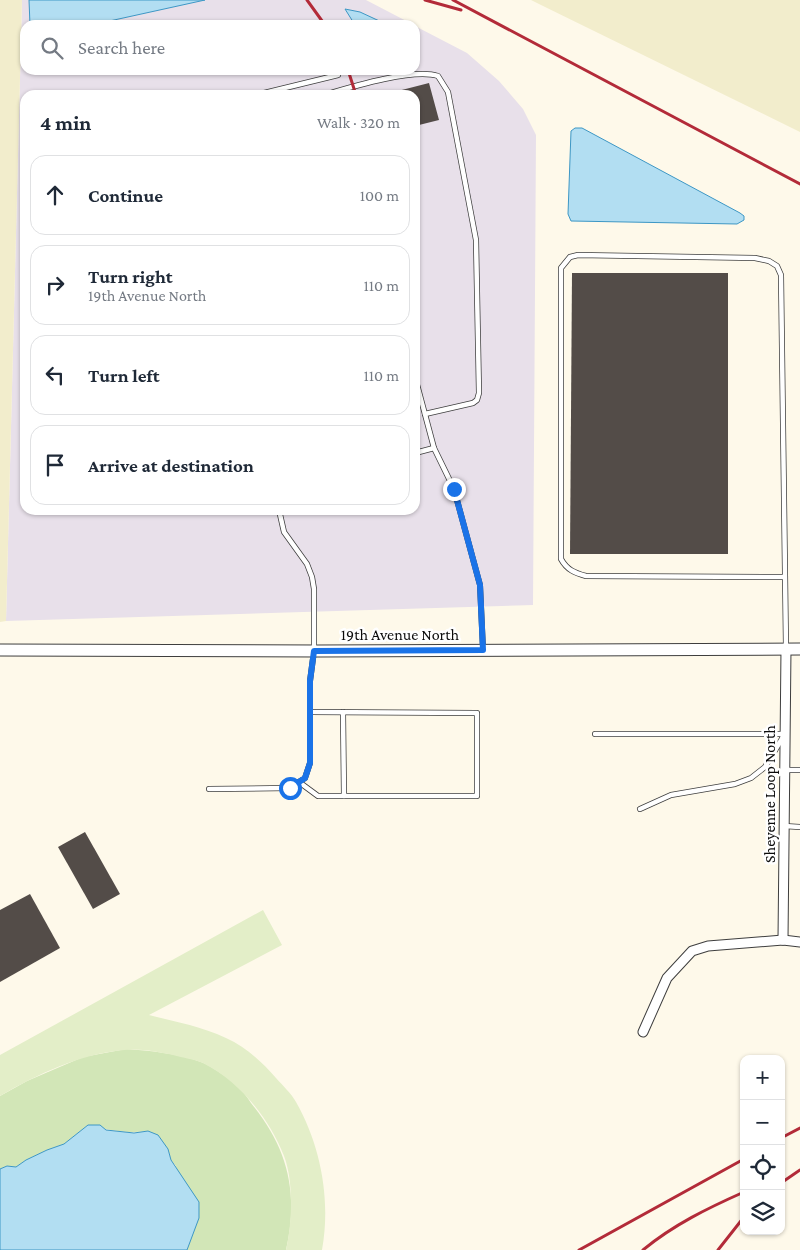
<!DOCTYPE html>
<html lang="en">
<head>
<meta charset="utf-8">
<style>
  :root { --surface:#fff; --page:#f2f2f3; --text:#1f2937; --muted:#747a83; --line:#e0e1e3 }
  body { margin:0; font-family:"Crimson Pro",serif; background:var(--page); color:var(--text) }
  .controls { position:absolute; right:15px; bottom:15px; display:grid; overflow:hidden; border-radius:10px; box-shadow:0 1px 4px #0004 }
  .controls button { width:45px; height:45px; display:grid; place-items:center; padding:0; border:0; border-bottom:1px solid var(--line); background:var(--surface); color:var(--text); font:25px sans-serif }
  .stop { position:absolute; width:15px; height:15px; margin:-11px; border:4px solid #1a73e8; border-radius:50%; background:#fff }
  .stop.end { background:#1a73e8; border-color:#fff; box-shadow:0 1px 5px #0008 }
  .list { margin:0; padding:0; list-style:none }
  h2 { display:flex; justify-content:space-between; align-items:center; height:65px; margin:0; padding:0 20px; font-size:21px }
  h2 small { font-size:16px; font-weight:400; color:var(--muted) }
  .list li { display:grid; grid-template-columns:32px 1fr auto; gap:15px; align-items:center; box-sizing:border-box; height:80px; margin:0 10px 10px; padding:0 10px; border:1px solid var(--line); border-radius:15px }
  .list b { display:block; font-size:19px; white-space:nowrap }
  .list p { margin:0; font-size:16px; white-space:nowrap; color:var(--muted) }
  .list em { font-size:16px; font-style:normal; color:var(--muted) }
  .icon { flex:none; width:28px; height:28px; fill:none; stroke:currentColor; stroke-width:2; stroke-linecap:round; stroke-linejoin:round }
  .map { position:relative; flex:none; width:800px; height:1250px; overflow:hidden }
  .search { position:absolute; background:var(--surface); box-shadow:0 1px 4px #0004; left:20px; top:20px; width:400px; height:55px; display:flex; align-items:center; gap:12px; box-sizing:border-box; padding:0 18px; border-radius:15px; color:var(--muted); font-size:19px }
  .panel { position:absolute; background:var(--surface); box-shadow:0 1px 4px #0004; left:20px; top:90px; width:400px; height:425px; border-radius:15px }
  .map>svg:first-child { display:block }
  .industrial { fill:#e8e0ea; fill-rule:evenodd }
  .farmland { fill:#f2edcc }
  .green { fill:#d2e6b7 }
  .pitch { fill:#e3eec8 }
  .water { fill:#b2def2; stroke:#3d97c5 }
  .building { fill:#534c48 }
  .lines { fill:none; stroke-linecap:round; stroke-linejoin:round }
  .service-casing { stroke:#3e3e3e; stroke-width:6 }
  .minor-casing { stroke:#3e3e3e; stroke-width:11 }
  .tertiary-casing { stroke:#3e3e3e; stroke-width:13 }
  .service { stroke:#fff; stroke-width:4.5 }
  .minor { stroke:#fff; stroke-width:9 }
  .tertiary { stroke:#fff; stroke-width:11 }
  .rail { stroke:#b32b39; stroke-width:3 }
  .route { stroke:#1a73e8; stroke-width:6 }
  .labels { text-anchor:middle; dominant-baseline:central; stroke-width:5; stroke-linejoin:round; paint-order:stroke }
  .street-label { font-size:16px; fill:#0b0b0b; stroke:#fff }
</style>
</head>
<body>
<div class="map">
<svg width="800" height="1250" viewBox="0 0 800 1250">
  <rect width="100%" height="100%" fill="#fef9ea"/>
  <path class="industrial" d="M22,0H366L414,25H25V70H415V26L467,53L499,81L523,109L536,135L533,605L6,621ZM25,95H415V510H25Z"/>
  <g class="farmland">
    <path d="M0,0H22L6,621L0,622Z"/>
    <path d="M531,0H800V132L541,5Z"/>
  </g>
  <path class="green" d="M126,1049C150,1051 178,1053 201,1062C211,1066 229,1078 237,1085C242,1090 247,1097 251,1103C288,1148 299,1193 286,1250H187L176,1166L171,1160L168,1149L148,1131C128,1134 108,1130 88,1125L64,1144L47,1150L26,1160L16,1167L7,1166L0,1169V1096L27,1081L83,1057Z"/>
  <path class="pitch" d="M263,910L282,945L149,1015C175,1022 201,1026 226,1038C246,1047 262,1062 276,1078C283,1086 291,1093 296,1102C321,1146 331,1200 322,1250H286C292,1223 294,1182 284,1156C269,1118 240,1082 203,1063C194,1059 183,1058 173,1055C159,1052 139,1048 124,1050C80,1054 38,1074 0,1096V1055Z"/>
  <g class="water">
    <path d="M29,0H205L105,22L98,25H30Z"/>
    <path d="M345,9L360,12L388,25H355Z"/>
    <path d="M575,128H582L740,213L744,216V220L737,224L571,221L568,214L571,131Z"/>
    <path d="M88,1125H100L106,1130L134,1133L148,1131L158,1135L168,1149L171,1160L199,1202V1218L187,1250H0V1169L7,1166L16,1167L26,1160L47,1150L64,1144Z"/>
  </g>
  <g class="building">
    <path d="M429,83L439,120L415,126V95H394V92Z"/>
    <path d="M572,273H728V554H570Z"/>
    <path d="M85,832L120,894L93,909L58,847Z"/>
    <path d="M30,894L60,948L0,982V910Z"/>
  </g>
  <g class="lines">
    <defs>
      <g id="service">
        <path d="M256,95L338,75"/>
        <path d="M324,95C351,87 413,68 438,76L448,92L476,240L479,393L477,400L473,403L425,414"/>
        <path d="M415,377L434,448"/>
        <path d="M415,453L434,448L454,489L480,585L483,649"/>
        <path d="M785,577L586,576C575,573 567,570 561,559V268L570,257L578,255L755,258L769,261L777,266L781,275L786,647"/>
        <path d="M343,712L344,796"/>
        <path d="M595,734H785"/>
        <path d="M785,770H800"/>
        <path d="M299,782L318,796H477V713L310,712"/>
        <path d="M209,789L290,788L305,778L310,763V681L314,651V589L312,577L307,564L284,532L279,510"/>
        <path d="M640,809L671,795L735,784L751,778L765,767L783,737"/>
        <path d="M784,826L800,827"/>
      </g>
      <g id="minor">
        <path d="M783,940L786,649"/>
        <path d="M643,1032L667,978L692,951L708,946L783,940L800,942"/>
      </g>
      <path id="tertiary" d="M0,650L318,651L800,649"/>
    </defs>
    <use href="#service" class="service-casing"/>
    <use href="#minor" class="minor-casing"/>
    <use href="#tertiary" class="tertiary-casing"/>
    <use href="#service" class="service"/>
    <use href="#minor" class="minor"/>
    <use href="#tertiary" class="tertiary"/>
    <g class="rail">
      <path d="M307,0L325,25"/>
      <path d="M425,0L461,10"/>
      <path d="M453,0L800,184"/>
      <path d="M348,70L356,95"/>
      <path d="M781,1138L800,1128"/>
      <path d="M781,1183L800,1170"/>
      <path d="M579,1250L744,1159"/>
      <path d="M643,1250C673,1225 708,1208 744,1192"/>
      <path d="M718,1250L744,1217"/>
    </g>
  </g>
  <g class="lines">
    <path class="route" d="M290,788L305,778L310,763V681L314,651L483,650L480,585L454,489"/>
  </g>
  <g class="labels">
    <g class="street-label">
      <text x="400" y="634">19th Avenue North</text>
      <text transform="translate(769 794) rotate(-90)">Sheyenne Loop North</text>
    </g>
  </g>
</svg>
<div class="controls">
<button>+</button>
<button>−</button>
<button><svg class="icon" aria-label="locate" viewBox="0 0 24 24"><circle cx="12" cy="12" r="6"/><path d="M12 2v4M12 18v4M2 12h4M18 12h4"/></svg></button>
<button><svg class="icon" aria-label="layers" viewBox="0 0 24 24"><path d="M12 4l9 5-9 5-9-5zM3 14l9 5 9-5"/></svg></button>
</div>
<div class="stop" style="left:290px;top:788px"></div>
<div class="stop end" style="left:454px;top:489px"></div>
<div class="search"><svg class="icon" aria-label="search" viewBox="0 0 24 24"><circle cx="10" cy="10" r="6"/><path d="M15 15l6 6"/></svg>Search here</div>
<section class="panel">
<h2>4 min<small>Walk · 320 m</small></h2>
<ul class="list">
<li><svg class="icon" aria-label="ahead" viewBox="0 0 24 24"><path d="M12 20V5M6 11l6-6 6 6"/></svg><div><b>Continue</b></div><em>100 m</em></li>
<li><svg class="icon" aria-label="right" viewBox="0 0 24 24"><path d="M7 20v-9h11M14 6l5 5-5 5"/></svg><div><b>Turn right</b><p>19th Avenue North</p></div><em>110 m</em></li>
<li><svg class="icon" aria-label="left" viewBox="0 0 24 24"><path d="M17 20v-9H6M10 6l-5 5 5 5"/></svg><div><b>Turn left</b></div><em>110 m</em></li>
<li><svg class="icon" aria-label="arrive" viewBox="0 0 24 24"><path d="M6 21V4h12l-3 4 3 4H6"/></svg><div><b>Arrive at destination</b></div></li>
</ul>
</section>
</div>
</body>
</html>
